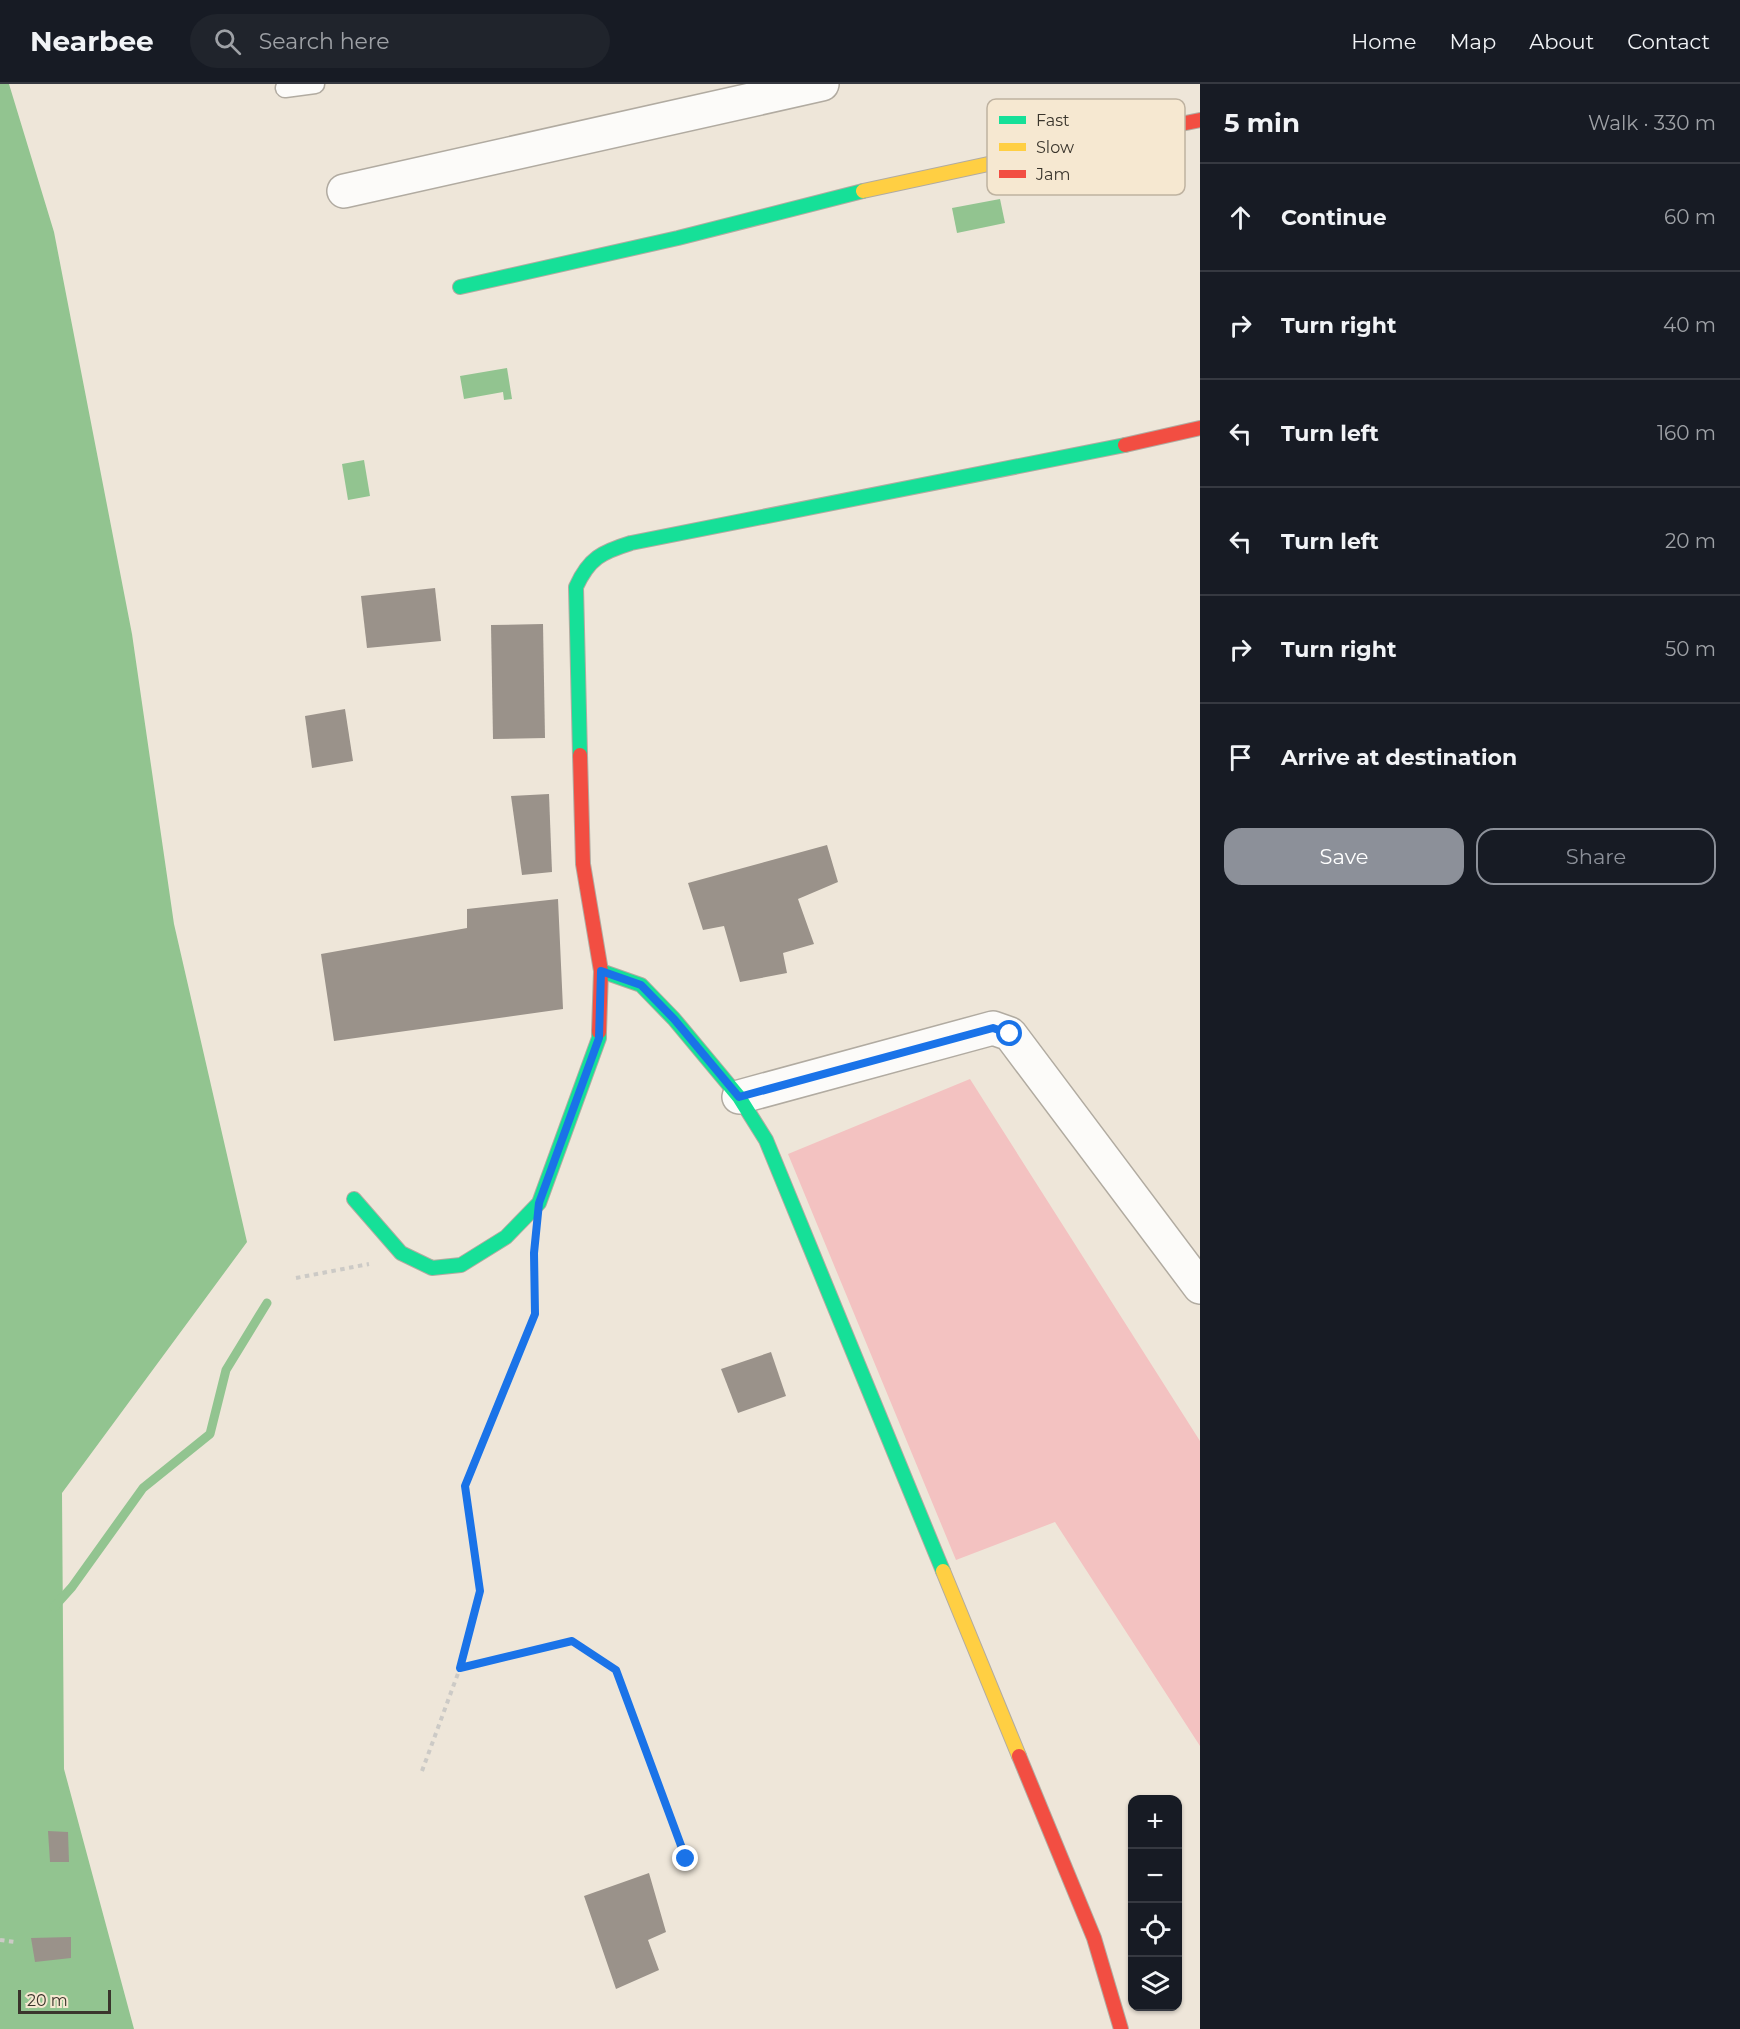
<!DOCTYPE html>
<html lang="en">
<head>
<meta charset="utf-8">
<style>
  :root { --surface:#171b24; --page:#20242c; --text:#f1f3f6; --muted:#9ea1a6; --line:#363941; --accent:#8c9099 }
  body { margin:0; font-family:Montserrat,sans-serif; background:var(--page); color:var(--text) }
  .controls { position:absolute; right:18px; bottom:18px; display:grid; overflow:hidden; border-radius:12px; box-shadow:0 2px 4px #0004 }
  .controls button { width:54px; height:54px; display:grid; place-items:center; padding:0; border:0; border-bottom:2px solid var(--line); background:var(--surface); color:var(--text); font:30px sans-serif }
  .scale { position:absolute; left:18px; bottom:15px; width:93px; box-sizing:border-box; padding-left:6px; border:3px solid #3a352c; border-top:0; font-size:16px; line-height:21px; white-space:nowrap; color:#3a352c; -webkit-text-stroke:4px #f6e8d1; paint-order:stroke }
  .stop { position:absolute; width:18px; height:18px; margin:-14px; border:4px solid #1a73e8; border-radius:50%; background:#fff }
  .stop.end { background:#1a73e8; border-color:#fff; box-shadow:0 2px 6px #0008 }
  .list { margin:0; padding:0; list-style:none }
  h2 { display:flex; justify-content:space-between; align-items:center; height:78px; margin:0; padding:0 24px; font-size:26px }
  h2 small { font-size:20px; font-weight:400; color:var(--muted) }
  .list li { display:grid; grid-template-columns:39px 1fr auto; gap:18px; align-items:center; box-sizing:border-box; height:108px; padding:0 24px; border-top:2px solid var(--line) }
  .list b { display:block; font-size:22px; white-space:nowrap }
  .list em { font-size:20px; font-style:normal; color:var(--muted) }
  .actions { display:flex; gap:12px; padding:18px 24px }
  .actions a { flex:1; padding:14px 0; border:2px solid var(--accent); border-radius:18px; text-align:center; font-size:21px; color:var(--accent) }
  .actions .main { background:var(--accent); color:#fff }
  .icon { flex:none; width:33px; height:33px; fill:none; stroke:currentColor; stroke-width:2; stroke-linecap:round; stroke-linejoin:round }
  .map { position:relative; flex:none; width:1200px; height:1945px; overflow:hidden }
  header { display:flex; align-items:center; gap:36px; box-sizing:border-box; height:84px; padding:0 30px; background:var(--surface); border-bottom:2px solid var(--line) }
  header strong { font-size:28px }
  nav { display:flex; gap:33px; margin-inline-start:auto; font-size:21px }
  .search { width:420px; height:54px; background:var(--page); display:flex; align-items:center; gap:15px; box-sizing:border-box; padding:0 21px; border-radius:33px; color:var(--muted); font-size:22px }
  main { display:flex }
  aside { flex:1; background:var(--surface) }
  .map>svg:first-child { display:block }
  .green { fill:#f3c2c1 }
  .water { fill:#92c490 }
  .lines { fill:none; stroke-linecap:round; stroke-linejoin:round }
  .stream { stroke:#92c490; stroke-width:9 }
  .building { fill:#9a928a }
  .lane-casing { stroke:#b1aba1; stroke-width:21 }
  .street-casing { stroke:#b1aba1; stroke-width:36 }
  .fast-casing { stroke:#b1aba1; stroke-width:16 }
  .slow-casing { stroke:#b1aba1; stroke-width:16 }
  .jam-casing { stroke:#b1aba1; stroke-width:16 }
  .path { stroke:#cccac6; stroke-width:4; stroke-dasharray:4.5 4.5; stroke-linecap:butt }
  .lane { stroke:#fcfbf9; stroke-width:18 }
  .street { stroke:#fcfbf9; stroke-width:33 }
  .fast { stroke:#16e098; stroke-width:14 }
  .slow { stroke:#ffcf43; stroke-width:14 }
  .jam { stroke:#f24e42; stroke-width:14 }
  .route { stroke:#1a73e8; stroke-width:8 }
  .key { fill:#f6e8d1; stroke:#beb2a0; stroke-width:1.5 }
  .key-label { font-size:16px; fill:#3a352c }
</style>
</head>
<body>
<header>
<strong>Nearbee</strong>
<div class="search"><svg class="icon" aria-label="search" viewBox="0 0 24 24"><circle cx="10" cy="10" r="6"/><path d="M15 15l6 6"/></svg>Search here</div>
<nav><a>Home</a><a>Map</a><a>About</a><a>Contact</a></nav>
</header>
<main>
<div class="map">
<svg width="1200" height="1945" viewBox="0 0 1200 1945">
  <rect width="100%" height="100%" fill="#eee6d9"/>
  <path class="green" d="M970,995L1200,1357V1662L1055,1438L956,1476L788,1070Z"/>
  <g class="water">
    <path d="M0,0H9L54,148L132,550L174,840L247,1158L62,1409L64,1685L134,1945H0Z"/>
    <path d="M1000,115L1005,139L957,149L952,124Z"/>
    <path d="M507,284L512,315L504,316L503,308L464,315L460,292Z"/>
    <path d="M364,376L370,412L348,416L342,380Z"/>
  </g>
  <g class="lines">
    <path class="stream" d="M54,1523L72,1503L143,1404L210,1350L226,1286L267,1219"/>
  </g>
  <g class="building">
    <path d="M435,504L441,557L367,564L361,512Z"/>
    <path d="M543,540L545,654L493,655L491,541Z"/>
    <path d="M345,625L353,677L312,684L305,632Z"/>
    <path d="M549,710L552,788L522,791L511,712Z"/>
    <path d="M827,761L838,798L798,815L814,860L783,869L787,889L740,898L724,842L703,846L688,799Z"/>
    <path d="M558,815L563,925L334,957L321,870L467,844V825Z"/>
    <path d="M771,1268L786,1312L738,1329L721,1285Z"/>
    <path d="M48,1747L68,1748L69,1778H50Z"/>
    <path d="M649,1789L666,1848L648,1856L659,1886L616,1905L584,1812Z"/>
    <path d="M71,1853V1874L35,1878L31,1854Z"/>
  </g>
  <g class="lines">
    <defs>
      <path id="lane" d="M285,4L315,0"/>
      <g id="street">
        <path d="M344,107L822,0"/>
        <path d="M739,1013L993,944L1010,950L1200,1203"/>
      </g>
      <g id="fast">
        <path d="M460,203L678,154L863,107"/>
        <path d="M580,671L576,503C589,474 602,468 631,459L1125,361"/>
        <path d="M601,887L641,901L674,935L739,1013L766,1056L943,1487"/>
        <path d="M354,1115L401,1169L432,1184L461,1181L506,1153L539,1119L599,954V948"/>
      </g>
      <g id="slow">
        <path d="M863,107L1072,62"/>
        <path d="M943,1487L1019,1672"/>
      </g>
      <g id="jam">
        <path d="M1072,62L1200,36"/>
        <path d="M1125,361L1200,344"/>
        <path d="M580,671L583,780L601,887L599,948"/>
        <path d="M1019,1672L1094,1854L1121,1945"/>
      </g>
    </defs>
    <use href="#lane" class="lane-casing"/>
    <use href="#street" class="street-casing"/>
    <use href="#fast" class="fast-casing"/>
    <use href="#slow" class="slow-casing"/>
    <use href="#jam" class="jam-casing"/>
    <g class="path">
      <path d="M296,1194L369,1180"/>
      <path d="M460,1584L572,1557L616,1586L686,1775"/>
      <path d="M422,1687L460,1584L480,1507L465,1402L535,1230L534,1171"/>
      <path d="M0,1856L15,1858"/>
    </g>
    <use href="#lane" class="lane"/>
    <use href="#street" class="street"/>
    <use href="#fast" class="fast"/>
    <use href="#slow" class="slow"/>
    <use href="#jam" class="jam"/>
  </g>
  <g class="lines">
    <path class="route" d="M686,1775L616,1586L572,1557L460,1584L480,1507L465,1402L535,1230L534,1169L539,1119L599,954L601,887L641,901L674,935L739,1013L993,944L1010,950"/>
  </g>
  <rect x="987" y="15" width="198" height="96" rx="9" class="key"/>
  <rect x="999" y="32" width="27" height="8" fill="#16e098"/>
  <rect x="999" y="59" width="27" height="8" fill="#ffcf43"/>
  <rect x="999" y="86" width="27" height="8" fill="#f24e42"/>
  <g class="key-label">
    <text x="1036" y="42">Fast</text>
    <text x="1036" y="69">Slow</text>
    <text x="1036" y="96">Jam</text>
  </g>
</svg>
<div class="controls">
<button>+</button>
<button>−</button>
<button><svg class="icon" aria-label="locate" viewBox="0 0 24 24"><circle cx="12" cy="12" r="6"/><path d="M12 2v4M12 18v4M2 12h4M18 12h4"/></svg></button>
<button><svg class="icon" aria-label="layers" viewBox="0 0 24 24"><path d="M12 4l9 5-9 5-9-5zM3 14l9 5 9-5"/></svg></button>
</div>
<div class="scale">20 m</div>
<div class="stop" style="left:1010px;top:950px"></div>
<div class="stop end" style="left:686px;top:1775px"></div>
</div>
<aside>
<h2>5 min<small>Walk · 330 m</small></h2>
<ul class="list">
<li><svg class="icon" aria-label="ahead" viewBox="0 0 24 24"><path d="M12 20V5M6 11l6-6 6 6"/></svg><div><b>Continue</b></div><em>60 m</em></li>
<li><svg class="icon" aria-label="right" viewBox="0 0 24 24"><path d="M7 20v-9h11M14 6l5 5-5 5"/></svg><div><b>Turn right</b></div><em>40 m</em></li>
<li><svg class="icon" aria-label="left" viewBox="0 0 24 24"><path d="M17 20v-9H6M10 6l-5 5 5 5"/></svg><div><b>Turn left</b></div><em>160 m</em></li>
<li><svg class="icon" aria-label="left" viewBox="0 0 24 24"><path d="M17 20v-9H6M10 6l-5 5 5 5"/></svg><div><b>Turn left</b></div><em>20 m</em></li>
<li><svg class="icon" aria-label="right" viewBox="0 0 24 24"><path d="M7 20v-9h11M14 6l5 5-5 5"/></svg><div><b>Turn right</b></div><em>50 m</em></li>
<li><svg class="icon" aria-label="arrive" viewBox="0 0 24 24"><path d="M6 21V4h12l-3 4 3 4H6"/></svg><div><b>Arrive at destination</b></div></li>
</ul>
<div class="actions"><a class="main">Save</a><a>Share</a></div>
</aside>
</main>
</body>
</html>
